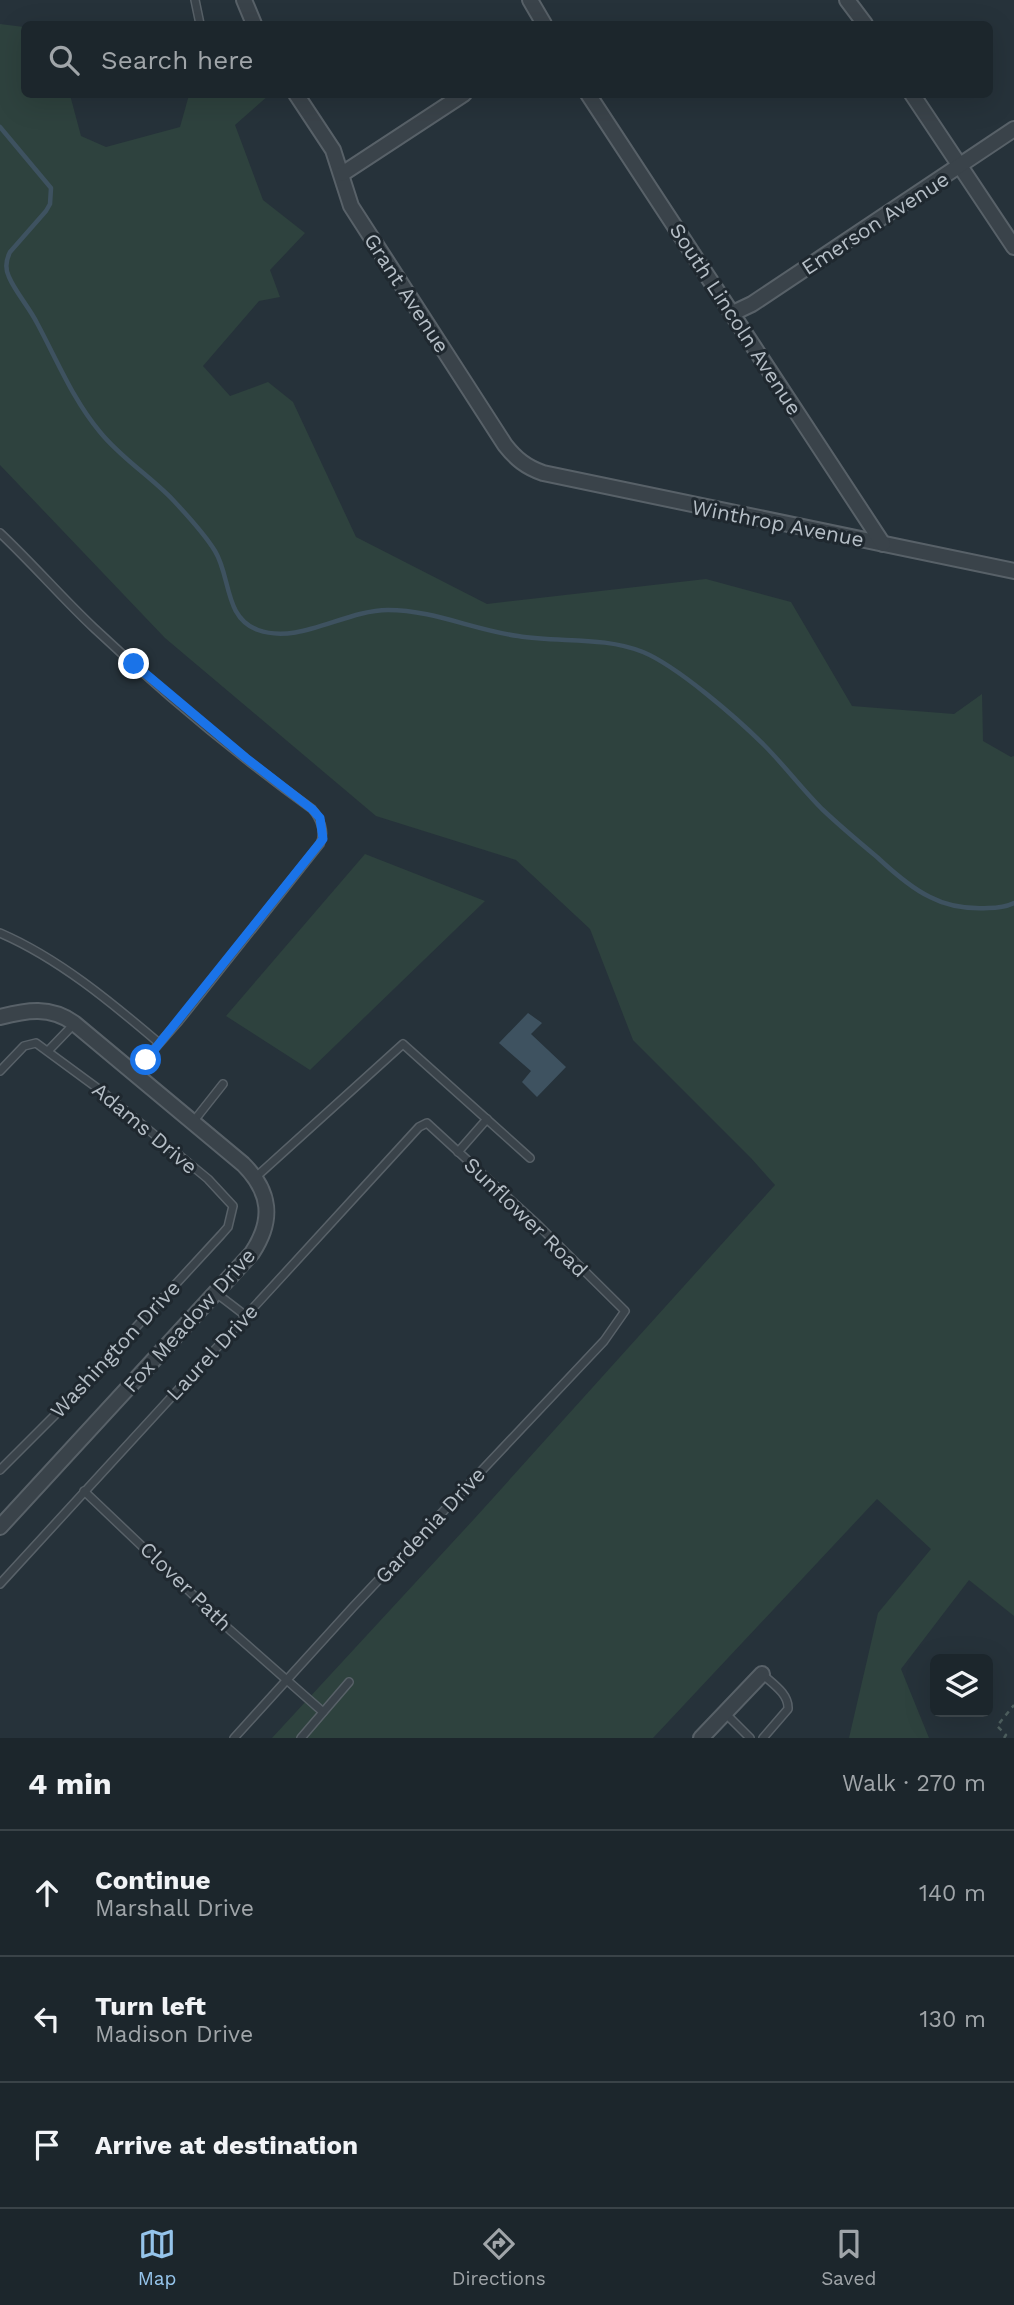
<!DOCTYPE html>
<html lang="en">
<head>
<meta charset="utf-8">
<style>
  :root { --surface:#1c262c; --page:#293238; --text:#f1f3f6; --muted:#a0a5a9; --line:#3a4348; --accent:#95c4eb }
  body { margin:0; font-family:"Work Sans",sans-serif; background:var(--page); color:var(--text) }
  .controls { position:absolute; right:21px; bottom:21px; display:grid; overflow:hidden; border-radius:10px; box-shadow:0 7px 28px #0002 }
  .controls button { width:63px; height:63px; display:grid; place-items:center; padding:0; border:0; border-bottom:2px solid var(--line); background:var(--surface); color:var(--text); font:35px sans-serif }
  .stop { position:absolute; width:21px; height:21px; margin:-16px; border:5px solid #1a73e8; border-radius:50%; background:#fff }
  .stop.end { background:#1a73e8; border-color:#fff; box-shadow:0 2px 7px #0008 }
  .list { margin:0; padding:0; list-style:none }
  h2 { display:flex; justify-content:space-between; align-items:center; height:91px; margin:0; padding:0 28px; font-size:30px }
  h2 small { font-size:23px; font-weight:400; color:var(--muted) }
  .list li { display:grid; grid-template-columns:46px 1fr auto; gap:21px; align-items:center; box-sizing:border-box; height:126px; padding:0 28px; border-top:2px solid var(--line) }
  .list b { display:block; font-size:26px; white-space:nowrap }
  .list p { margin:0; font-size:23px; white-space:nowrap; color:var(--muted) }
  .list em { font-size:23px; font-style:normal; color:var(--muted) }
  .icon { flex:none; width:38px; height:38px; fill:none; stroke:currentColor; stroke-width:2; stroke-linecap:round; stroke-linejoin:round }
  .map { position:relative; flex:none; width:1014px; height:1738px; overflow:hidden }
  .search { position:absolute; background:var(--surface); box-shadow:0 7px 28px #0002; left:21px; right:21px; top:21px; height:77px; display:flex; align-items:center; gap:18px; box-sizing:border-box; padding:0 24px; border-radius:10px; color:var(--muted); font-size:26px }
  .sheet { height:469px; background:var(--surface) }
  nav { display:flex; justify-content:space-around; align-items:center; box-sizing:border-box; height:98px; border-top:2px solid var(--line); background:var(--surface); font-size:19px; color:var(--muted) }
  nav a { display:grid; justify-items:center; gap:4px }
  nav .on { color:var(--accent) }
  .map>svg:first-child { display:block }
  .green { fill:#2e423e }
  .water { fill:#3e5260 }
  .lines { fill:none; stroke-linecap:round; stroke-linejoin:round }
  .stream { stroke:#3e5260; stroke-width:4.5 }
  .lane-casing { stroke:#586168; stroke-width:10 }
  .street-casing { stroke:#586168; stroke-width:18 }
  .path { stroke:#4d5e5e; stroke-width:2.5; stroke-dasharray:5 5; stroke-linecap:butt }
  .lane { stroke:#3a434a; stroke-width:7 }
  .street { stroke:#3a434a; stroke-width:14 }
  .route { stroke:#1a73e8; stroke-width:9 }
  .labels { text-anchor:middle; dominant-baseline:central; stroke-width:6; stroke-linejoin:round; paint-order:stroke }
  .street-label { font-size:21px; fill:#b5bec6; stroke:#1f282f }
</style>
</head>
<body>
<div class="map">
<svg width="1014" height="1738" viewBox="0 0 1014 1738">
  <rect width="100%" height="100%" fill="#26323a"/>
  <g class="green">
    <path d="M0,24L24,27V94L70,95L81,136L106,147L180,127L189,95H269L235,125L263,200L305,233L270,270L280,297L259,301L203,366L230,396L268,382L293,402L356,537L487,604L706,579L791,602L852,706L954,714L982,694L983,741L1011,757L1014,756V1616L969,1580L901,1669L929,1738H849L878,1613L931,1549L877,1499L653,1738H272L475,1518L775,1185L751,1158L633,1040L590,929L516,860L376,816L165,638L0,465Z"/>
    <path d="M365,854L485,901L310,1070L226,1016Z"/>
  </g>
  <path class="water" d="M528,1013L542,1023L531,1034L566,1067L537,1097L522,1082L531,1071L499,1043Z"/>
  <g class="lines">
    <path class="stream" d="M0,127L51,188L50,204L46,211L10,252C6,260 5,269 9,277C16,293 29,307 37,323C57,360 73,400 100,432C121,458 150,476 173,500C188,516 204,533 215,551C231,577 224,618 258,630C299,645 345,610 388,610C433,610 474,630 518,636C559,643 603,636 643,652C677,666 737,718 764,745C784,765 802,789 822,809C840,826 859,842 877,857C893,872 911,888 930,897C947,906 969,909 988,908C998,908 1006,907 1014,903"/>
    <defs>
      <g id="lane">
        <path d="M195,0L200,24"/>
        <path d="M0,533C33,564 62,598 94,628C162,692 236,754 312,809C320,818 326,832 320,844L179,1021L134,1072"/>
        <path d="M0,933C58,958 111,1002 159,1043"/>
        <path d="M48,1051L74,1024"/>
        <path d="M0,1071L24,1046L36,1043L104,1093L208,1179L233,1206L228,1227L221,1235L55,1415L0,1470"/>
        <path d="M193,1122L223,1084"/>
        <path d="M458,1152L487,1119"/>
        <path d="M256,1177L403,1044L530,1158"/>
        <path d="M216,1293L246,1316"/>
        <path d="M84,1491L230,1630L323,1712"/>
        <path d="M0,1584L419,1127L427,1123L538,1225L625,1311L604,1341L353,1607L234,1738"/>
        <path d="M762,1674C773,1684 789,1694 788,1709L763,1738"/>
        <path d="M725,1713L750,1738"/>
        <path d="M301,1738L349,1682"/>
      </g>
      <g id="street">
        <path d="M244,0L254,24"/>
        <path d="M530,0L544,24"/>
        <path d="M847,0L865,24"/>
        <path d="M296,94L333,150L351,206L505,445C516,459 526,467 543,473L1014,571"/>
        <path d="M588,94L883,544"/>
        <path d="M912,94L1014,247"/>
        <path d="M342,174L464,94"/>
        <path d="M733,313L752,304L818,260L1014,129"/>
        <path d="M0,1017C27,1010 50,1006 74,1023L243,1164C271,1192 274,1220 252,1253L0,1527"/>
        <path d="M701,1738L762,1674"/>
      </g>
    </defs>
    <use href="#lane" class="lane-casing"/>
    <use href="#street" class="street-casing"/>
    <path class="path" d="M1004,1738L1006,1735L997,1726L1014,1705"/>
    <use href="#lane" class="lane"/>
    <use href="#street" class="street"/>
  </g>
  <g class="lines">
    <path class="route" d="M134,664L246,758L312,809L320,818L323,839L146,1060"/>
  </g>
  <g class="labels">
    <g class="street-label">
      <text transform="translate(875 223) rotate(-33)">Emerson Avenue</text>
      <text transform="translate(407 293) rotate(57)">Grant Avenue</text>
      <text transform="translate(736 319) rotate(57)">South Lincoln Avenue</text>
      <text transform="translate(778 523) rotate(11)">Winthrop Avenue</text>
      <text transform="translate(145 1128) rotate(40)">Adams Drive</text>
      <text transform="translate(526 1217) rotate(44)">Sunflower Road</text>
      <text transform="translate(189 1320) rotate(-48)">Fox Meadow Drive</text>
      <text transform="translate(115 1349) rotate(-47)">Washington Drive</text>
      <text transform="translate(212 1352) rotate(-47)">Laurel Drive</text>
      <text transform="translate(430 1525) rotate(-47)">Gardenia Drive</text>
      <text transform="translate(186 1586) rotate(44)">Clover Path</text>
    </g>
  </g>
</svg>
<div class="controls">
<button><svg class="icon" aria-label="layers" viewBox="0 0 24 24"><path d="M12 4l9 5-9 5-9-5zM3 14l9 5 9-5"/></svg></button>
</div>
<div class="stop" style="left:146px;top:1060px"></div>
<div class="stop end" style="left:134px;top:664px"></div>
<div class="search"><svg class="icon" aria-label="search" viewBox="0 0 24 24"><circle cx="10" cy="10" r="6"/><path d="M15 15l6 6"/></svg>Search here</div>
</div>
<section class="sheet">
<h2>4 min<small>Walk · 270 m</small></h2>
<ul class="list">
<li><svg class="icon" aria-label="ahead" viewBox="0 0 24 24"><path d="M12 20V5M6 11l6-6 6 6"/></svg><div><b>Continue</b><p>Marshall Drive</p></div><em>140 m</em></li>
<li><svg class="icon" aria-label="left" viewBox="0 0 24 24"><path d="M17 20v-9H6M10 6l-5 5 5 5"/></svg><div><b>Turn left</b><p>Madison Drive</p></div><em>130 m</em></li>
<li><svg class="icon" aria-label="arrive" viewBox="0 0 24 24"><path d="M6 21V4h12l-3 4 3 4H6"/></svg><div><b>Arrive at destination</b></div></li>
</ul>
</section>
<nav>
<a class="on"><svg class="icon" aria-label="map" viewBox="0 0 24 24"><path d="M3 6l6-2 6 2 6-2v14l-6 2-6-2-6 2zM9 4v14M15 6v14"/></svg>Map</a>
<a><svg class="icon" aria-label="directions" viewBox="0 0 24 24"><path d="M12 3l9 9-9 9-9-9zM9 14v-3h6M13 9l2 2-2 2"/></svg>Directions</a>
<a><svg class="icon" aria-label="saved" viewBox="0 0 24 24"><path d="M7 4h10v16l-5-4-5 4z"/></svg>Saved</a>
</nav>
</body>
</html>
